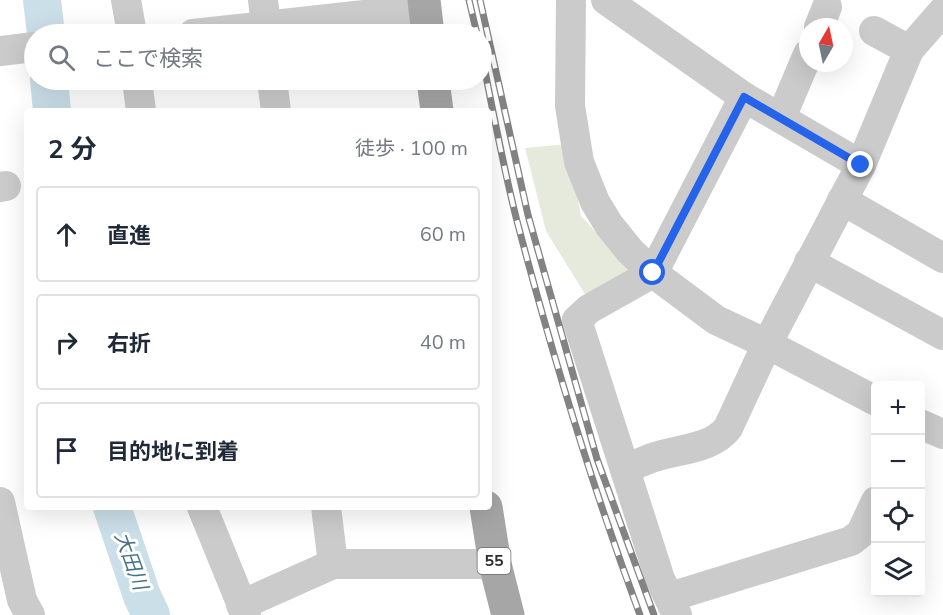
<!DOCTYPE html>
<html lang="ja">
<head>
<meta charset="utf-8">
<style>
  :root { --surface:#fff; --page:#f6f6f7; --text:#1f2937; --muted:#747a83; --line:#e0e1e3 }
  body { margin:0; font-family:"Nunito Sans","Noto Sans JP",sans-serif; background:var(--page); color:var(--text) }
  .controls { position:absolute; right:18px; bottom:18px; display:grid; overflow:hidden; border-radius:6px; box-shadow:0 6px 24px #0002 }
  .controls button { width:54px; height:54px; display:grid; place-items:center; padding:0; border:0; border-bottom:2px solid var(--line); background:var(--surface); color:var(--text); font:30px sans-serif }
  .compass { position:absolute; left:799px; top:18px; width:54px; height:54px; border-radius:50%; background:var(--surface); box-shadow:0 6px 24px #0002; rotate:9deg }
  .stop { position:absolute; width:18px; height:18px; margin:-14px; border:4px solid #2563eb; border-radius:50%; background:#fff }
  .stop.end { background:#2563eb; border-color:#fff; box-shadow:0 2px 6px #0008 }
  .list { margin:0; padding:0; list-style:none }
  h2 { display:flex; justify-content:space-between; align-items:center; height:78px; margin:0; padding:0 24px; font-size:26px }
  h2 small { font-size:20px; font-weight:400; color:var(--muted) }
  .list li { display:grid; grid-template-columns:39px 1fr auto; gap:18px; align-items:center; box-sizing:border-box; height:96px; margin:0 12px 12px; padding:0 12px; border:2px solid var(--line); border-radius:6px }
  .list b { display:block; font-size:22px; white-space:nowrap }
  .list em { font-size:20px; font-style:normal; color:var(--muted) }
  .icon { flex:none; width:33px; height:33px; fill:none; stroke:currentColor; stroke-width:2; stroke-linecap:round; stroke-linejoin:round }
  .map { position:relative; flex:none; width:943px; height:615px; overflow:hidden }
  .search { position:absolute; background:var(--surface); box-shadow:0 6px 24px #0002; left:24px; top:24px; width:468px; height:66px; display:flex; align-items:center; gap:15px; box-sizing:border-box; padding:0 21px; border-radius:33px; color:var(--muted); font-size:22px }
  .panel { position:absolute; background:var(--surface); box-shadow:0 6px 24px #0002; left:24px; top:108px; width:468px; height:402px; border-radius:6px }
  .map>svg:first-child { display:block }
  .green { fill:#e5eadd }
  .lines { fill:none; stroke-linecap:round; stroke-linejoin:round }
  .river { stroke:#cbdfe8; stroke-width:38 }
  .minor { stroke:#cbcbcb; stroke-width:30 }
  .major { stroke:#a6a6a6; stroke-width:33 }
  .rail-casing { stroke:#838383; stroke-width:7 }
  .rail { stroke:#fff; stroke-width:4.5; stroke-dasharray:14; stroke-linecap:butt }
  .route { stroke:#2563eb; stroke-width:8 }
  .labels { text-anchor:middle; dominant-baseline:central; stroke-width:6; stroke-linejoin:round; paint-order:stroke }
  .shield { fill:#fff; stroke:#6d6d6d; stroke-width:1.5 }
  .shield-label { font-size:16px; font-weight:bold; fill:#2e2e2e }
  .water-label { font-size:20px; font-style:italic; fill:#447287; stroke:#fff }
</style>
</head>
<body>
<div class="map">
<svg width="943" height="615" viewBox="0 0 943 615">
  <rect width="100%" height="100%" fill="#fff"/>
  <path class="green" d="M567,144L581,216L637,277L588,299L546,231L525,148Z"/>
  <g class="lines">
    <g class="river">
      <path d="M42,0L46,34"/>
      <path d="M49,80L52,111"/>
      <path d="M112,507L142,596L151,615"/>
    </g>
    <g class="minor">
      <path d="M126,0L132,34"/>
      <path d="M263,0L267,34"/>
      <path d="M571,0L570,106L579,162L595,202L609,225L630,251L653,273L716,320L767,344L876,401"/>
      <path d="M606,0L744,97"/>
      <path d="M819,27L827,7"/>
      <path d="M874,31L909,50"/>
      <path d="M193,34L426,8"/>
      <path d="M0,51L34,47"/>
      <path d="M137,80L141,111"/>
      <path d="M272,80L276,111"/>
      <path d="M781,118L808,54"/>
      <path d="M0,187L6,186"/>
      <path d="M842,200L943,258"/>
      <path d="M809,262L943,335"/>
      <path d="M920,424L943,434"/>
      <path d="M625,469C635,465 645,460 655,457C679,449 712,449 728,428L767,344L861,165L909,50L943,11"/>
      <path d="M0,502L22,600L30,615"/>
      <path d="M202,507L246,615"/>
      <path d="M326,507L333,564"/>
      <path d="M670,597L851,541L861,533L876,501"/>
      <path d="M241,605L333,564H495"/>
      <path d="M677,615L660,579L577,320L589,309L653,273L744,97L861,165"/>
    </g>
    <g class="major">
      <path d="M424,0L428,34"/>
      <path d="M433,80L437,111"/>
      <path d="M486,507L495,564L508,615"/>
    </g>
    <defs>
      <g id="rail">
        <path d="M469,0L477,34"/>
        <path d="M480,0L528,215L597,459L654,615"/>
        <path d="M482,56C493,111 503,166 517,221C552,354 592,486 640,615"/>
      </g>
    </defs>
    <use href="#rail" class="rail-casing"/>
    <use href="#rail" class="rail"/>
  </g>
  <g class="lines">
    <path class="route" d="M653,273L744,97L861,165"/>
  </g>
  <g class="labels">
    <rect class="shield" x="477.5" y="548" width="33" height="26" rx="4.5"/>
    <g class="shield-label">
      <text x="494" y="561">55</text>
    </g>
    <g class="water-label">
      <text transform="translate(131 561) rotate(70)">大田川</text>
    </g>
  </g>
</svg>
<div class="controls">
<button>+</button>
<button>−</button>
<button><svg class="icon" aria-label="locate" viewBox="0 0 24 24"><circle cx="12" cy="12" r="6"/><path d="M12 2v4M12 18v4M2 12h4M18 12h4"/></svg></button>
<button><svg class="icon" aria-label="layers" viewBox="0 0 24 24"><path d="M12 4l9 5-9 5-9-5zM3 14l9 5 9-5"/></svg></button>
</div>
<svg class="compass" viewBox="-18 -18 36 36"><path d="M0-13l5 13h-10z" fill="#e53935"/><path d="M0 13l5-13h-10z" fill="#747a83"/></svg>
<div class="stop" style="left:653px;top:273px"></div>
<div class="stop end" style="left:861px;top:165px"></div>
<div class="search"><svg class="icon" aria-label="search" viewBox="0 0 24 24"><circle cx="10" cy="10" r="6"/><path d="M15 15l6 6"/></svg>ここで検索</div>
<section class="panel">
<h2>2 分<small>徒歩 · 100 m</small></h2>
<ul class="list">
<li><svg class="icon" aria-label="ahead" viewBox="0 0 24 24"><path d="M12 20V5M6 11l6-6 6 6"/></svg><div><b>直進</b></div><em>60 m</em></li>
<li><svg class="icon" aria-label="right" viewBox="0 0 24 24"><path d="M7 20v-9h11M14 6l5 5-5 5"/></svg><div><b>右折</b></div><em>40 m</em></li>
<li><svg class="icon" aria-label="arrive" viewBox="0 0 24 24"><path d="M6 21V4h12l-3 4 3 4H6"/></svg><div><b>目的地に到着</b></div></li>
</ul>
</section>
</div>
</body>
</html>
